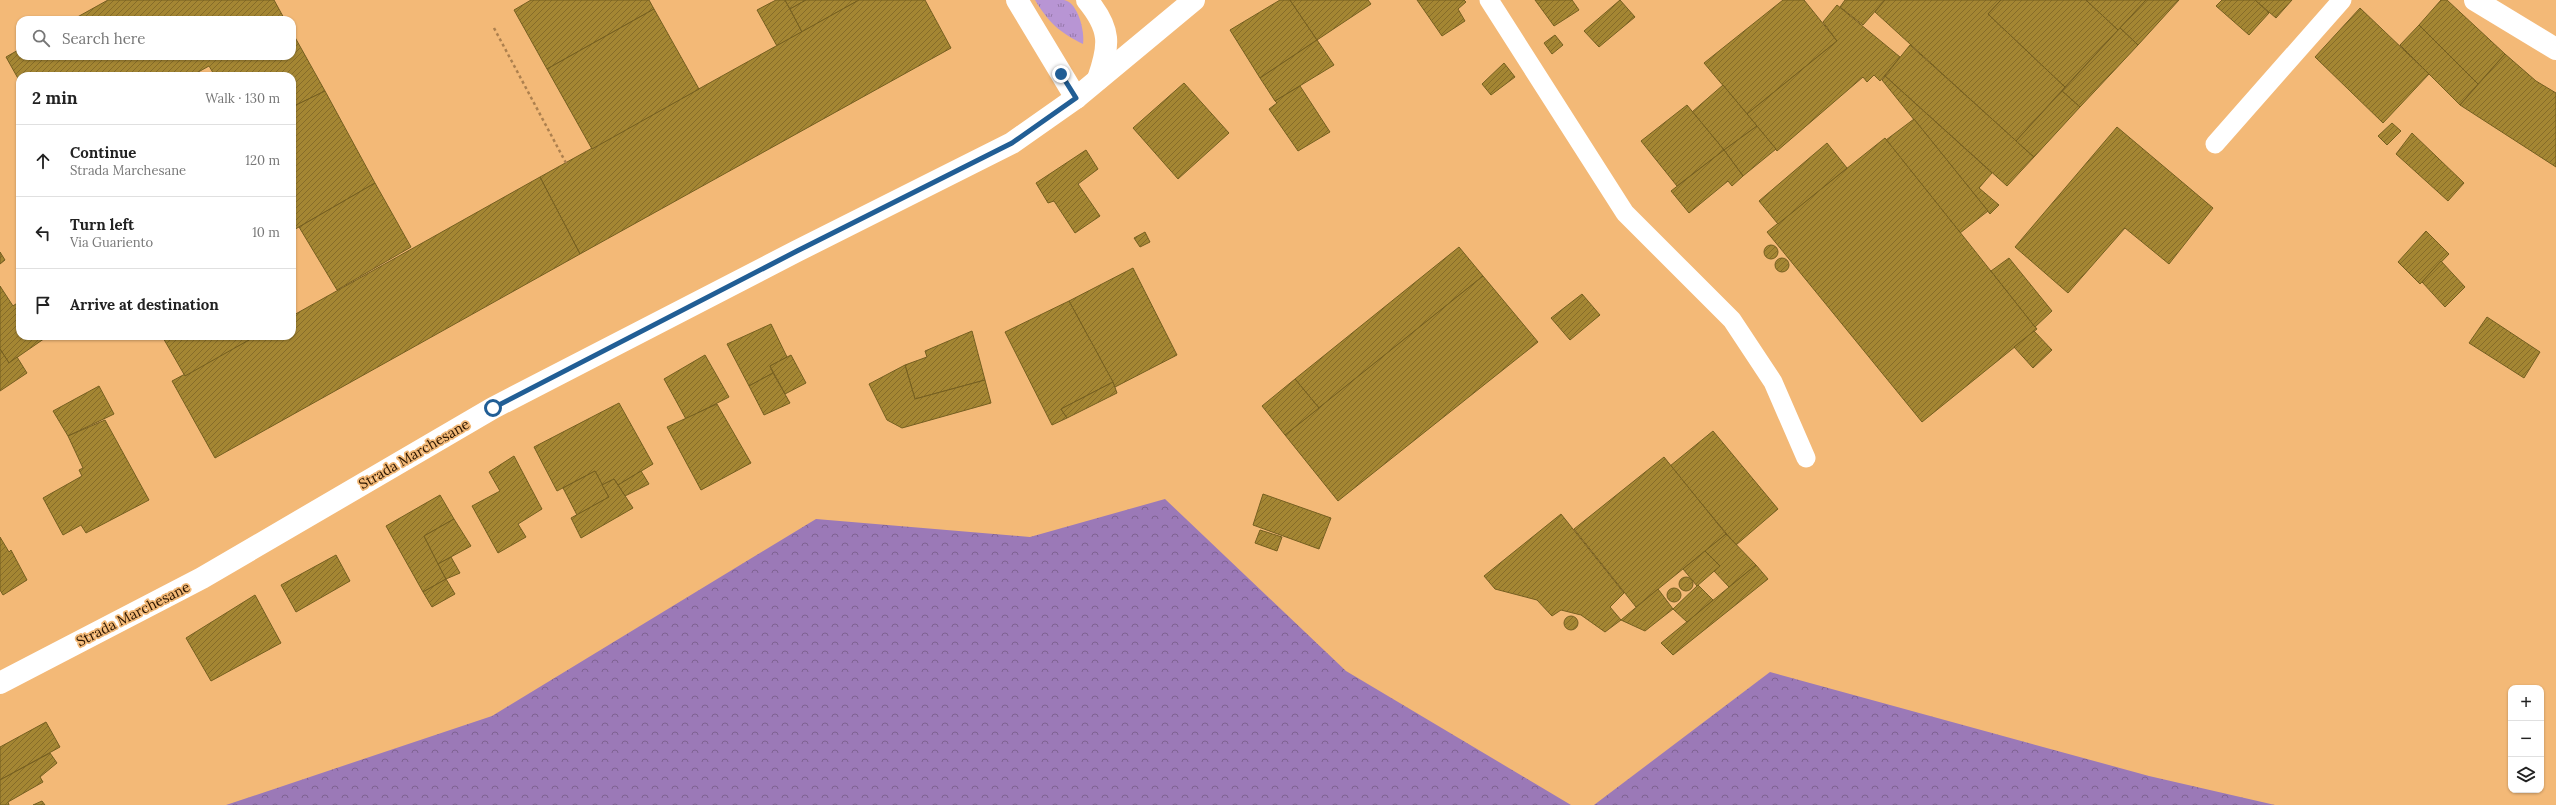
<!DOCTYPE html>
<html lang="en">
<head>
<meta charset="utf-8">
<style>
  :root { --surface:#fff; --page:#f6f6f6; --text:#222; --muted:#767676; --line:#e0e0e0 }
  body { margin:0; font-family:Lora,serif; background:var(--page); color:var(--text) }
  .controls { position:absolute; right:12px; bottom:12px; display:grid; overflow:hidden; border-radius:8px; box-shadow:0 1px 3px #0004 }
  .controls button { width:36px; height:36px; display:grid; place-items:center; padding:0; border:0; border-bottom:1px solid var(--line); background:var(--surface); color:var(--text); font:20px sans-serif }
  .stop { position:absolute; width:12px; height:12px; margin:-9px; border:3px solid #215e95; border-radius:50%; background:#fff }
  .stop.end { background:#215e95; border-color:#fff; box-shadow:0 1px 4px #0008 }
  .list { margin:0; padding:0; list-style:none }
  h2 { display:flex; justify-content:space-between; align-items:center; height:52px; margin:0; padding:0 16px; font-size:17px }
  h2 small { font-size:13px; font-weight:400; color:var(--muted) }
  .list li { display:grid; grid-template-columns:26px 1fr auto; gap:12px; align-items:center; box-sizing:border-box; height:72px; padding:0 16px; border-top:1px solid var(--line) }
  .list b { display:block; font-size:15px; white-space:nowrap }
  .list p { margin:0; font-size:13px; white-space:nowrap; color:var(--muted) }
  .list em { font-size:13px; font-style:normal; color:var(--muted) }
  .icon { flex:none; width:22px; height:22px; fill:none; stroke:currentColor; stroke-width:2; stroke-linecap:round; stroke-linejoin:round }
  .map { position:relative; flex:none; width:2556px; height:805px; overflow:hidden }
  .search { position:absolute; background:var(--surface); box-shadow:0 1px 3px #0004; left:16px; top:16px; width:280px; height:44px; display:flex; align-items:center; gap:10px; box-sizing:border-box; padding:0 14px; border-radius:12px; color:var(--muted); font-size:15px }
  .panel { position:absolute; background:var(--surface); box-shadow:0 1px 3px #0004; left:16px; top:72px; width:280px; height:268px; border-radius:12px }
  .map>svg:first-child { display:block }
  .grass { fill:url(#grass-tufts) }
  .forest { fill:url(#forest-crowns) }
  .building { fill:url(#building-hatch); stroke:#755f20 }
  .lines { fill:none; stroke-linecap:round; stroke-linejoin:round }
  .path { stroke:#ad804e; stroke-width:2.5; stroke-dasharray:3 3; stroke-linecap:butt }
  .lane { stroke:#fff; stroke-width:19 }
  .street { stroke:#fff; stroke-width:22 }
  .secondary { stroke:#fff; stroke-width:22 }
  .route { stroke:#215e95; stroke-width:5 }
  .labels { text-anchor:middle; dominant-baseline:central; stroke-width:3.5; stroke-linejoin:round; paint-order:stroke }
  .street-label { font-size:14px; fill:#2a1500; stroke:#f3b977 }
</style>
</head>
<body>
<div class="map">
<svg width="2556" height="805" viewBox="0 0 2556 805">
  <defs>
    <pattern id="grass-tufts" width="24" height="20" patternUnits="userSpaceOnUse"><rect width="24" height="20" fill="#b895d4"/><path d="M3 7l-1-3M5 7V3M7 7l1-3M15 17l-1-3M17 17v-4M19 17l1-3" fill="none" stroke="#9678aa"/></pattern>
    <pattern id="forest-crowns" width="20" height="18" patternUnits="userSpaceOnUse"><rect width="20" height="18" fill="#9b79b7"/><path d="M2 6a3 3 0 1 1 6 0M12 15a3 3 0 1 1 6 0" fill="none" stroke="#7f6292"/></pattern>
    <pattern id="building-hatch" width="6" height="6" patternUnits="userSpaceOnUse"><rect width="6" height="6" fill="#a48633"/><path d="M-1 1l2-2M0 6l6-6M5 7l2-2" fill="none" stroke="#866c29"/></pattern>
  </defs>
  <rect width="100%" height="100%" fill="#f3b977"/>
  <path class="grass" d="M1035,0C1044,0 1055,0 1064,0C1078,2 1085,32 1083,44C1060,33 1048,22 1035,0Z"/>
  <g class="forest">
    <path d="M1165,499L1346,671L1571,805H226L492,716L816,519L1030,537Z"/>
    <path d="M1770,672L2149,776L2275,805H1594Z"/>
  </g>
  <g class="building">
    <path d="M108,0H274L285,20H72Z"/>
    <path d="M531,0H649L654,9L547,69L514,10Z"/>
    <path d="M776,0H785L802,32L777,46L757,10Z"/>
    <path d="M785,0H806L790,9Z"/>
    <path d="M806,0H859L802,32L790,9Z"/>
    <path d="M859,0H925L951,48L580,254L540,177Z"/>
    <path d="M1280,0H1290L1317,40L1260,78L1230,30Z"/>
    <path d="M1290,0H1368L1371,4L1317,40Z"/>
    <path d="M1417,0H1464L1466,2L1458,9L1465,21L1442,36Z"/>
    <path d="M1535,0H1572L1579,10L1554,26Z"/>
    <path d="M1620,0L1635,17L1599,47L1584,31Z"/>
    <path d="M1783,0H1804L1837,41L1747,114L1704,63Z"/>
    <path d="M1845,0H1885L1863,25L1840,7Z"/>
    <path d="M1885,0H2001L1988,14L2065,87L2016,141L1875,12Z"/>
    <path d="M2001,0H2086L2118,30L2065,87L1988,14Z"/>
    <path d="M2086,0H2146L2118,30Z"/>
    <path d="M2146,0H2179L2138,45L2120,28Z"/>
    <path d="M2222,0H2255L2269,13L2249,35L2216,6Z"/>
    <path d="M2255,0H2292L2276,18Z"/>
    <path d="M2441,0H2447L2505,54L2478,84L2419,25Z"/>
    <path d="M1837,5L1900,57L1880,81L1874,75L1867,82L1863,77L1777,151L1747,114L1837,41L1823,22Z"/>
    <path d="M2360,8L2429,74L2383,123L2315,57Z"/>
    <path d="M654,9L699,89L592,149L547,69Z"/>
    <path d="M2419,25L2478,84L2460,105L2400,45Z"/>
    <path d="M2120,28L2138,45L2080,107L2062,91Z"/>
    <path d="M292,32L325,91L292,107V76H215L209,66L191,76H20V82L6,57L20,49V56H292Z"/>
    <path d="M1555,35L1563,45L1552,54L1544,43Z"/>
    <path d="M1317,40L1334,65L1275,101L1260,78Z"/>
    <path d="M1910,45L2034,157L2007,186L1885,76Z"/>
    <path d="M2505,54L2536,81L2556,93V167L2460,105Z"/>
    <path d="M1504,63L1515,77L1491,95L1482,84Z"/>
    <path d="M1885,76L1992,173L1979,188L1999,205L1990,214L1882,80Z"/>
    <path d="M1184,83L1229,133L1178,179L1133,128Z"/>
    <path d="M1723,85L1757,126L1724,150L1692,112Z"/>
    <path d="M1300,86L1330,132L1298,151L1269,109L1277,103L1275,101Z"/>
    <path d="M325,91L375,183L292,231V107Z"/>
    <path d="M2062,91L2080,107L2034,157L2016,141Z"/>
    <path d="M1687,105L1724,150L1677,186L1641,141Z"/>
    <path d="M1914,119L1988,211L1960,233L1886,140Z"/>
    <path d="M2392,123L2401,131L2387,145L2378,136Z"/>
    <path d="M1757,126L1776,149L1743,176L1724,150Z"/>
    <path d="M2117,127L2213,208L2169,264L2125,228L2068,293L2015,247Z"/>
    <path d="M2412,133L2464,183L2448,201L2396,154Z"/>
    <path d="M1885,138L2037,329L1922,422L1767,232Z"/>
    <path d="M1827,143L1847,168L1778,224L1759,201Z"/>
    <path d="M1086,150L1098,169L1078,184L1100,216L1075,233L1054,201L1048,203L1036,183Z"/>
    <path d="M1724,150L1743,176L1732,186L1728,181L1689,213L1671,191Z"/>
    <path d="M540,177L580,254L215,458L172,381L256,336H292V316Z"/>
    <path d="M375,183L411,247L337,290L299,227Z"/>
    <path d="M2426,231L2449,254L2420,284L2398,262Z"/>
    <path d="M1145,232L1150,242L1140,247L1134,238Z"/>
    <circle cx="1771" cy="252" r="7"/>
    <path d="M1459,247L1483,276L1319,408L1295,379Z"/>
    <path d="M0,252L5,260L0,264Z"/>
    <circle cx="1782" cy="265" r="7"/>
    <path d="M2009,258L2052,311L2035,327L1991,271Z"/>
    <path d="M2441,261L2465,287L2445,307L2422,282Z"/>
    <path d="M1133,268L1177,355L1115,387L1069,301Z"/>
    <path d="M1483,276L1538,342L1338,501L1285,435Z"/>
    <path d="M0,286L13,306L20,301V336H48L9,363L0,349Z"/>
    <path d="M1582,294L1600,315L1570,340L1551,318Z"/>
    <path d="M1069,301L1113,382L1061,409L1067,418L1052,425L1005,332Z"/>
    <path d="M2487,317L2540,352L2524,378L2469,343Z"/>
    <path d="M771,324L787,357L770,366L773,373L749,386L727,344Z"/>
    <path d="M972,331L985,380L915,399L905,365L927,357L925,351Z"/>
    <path d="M2034,331L2052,350L2033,368L2014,347Z"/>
    <path d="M162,336H256L185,376Z"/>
    <path d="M0,349L9,363L17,357L27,373L0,391Z"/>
    <path d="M705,355L729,397L686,419L664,379Z"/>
    <path d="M791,355L806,383L785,394L770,366Z"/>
    <path d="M905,365L915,399L985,380L991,403L902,428L887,420L869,384Z"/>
    <path d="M773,373L790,403L764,415L749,386Z"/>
    <path d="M1295,379L1319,408L1285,435L1262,406Z"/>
    <path d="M1113,382L1117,393L1067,418L1061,409Z"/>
    <path d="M99,386L114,414L68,436L53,411Z"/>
    <path d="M619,403L653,464L618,485L614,479L602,485L595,471L557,491L534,447Z"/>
    <path d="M717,404L751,463L701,490L667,427Z"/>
    <path d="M105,420L149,500L86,533L81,525L63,535L43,498L82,476L79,470L83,468L68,436Z"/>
    <path d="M1713,431L1778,509L1736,545L1670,466Z"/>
    <path d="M514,456L542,509L518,524L526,537L498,553L472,506L500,491L489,472Z"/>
    <path d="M1664,457L1726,534L1636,607L1574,529Z"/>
    <path d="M595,471L609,497L577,515L563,488Z"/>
    <path d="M641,471L649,484L625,496L618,485Z"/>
    <path d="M614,479L633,508L581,538L571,518L609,497L602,485Z"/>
    <path d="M1263,494L1331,518L1319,549L1253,525Z"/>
    <path d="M440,495L454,519L424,536L446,579L423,592L386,526Z"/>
    <path d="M1561,514L1624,593L1610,607L1621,620L1605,632L1581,615L1561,610L1552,616L1537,600L1495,589L1484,576Z"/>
    <path d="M454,519L471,546L438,564L424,536Z"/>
    <path d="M1260,530L1282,537L1277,551L1255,543Z"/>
    <path d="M1726,534L1756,565L1729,587L1714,571L1720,566L1705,551Z"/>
    <path d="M0,537L9,552L11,550L27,580L3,595L0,590Z"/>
    <path d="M1705,551L1720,566L1697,586L1683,569Z"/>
    <path d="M336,555L350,581L296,612L281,585Z"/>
    <path d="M451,557L460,573L446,579L438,564Z"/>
    <path d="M1756,565L1768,579L1673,655L1661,643Z"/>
    <circle cx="1686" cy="584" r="7"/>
    <path d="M446,579L455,594L432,607L423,592Z"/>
    <path d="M1698,585L1713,600L1687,622L1673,609Z"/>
    <circle cx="1674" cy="595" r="7"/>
    <path d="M1658,589L1673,609L1645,631L1621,620Z"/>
    <path d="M255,595L281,643L211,681L186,638Z"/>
    <circle cx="1571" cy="623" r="7"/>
    <path d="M46,722L60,747L0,780V747Z"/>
    <path d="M50,753L57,763L40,777L43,782L8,802L9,805H0V780Z"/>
    <path d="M42,801L45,805H33Z"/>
  </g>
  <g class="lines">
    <path class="path" d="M494,28L566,163"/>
    <g class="lane">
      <path d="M1489,0L1625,213L1732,320L1773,382L1806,458"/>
      <path d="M2215,144L2342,0"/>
    </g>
    <g class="street">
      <path d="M1017,0L1076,98"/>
      <path d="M1087,0C1111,29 1110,45 1098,79"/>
      <path d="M2475,0L2556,49"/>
    </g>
    <path class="secondary" d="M0,683L202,578L493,408L797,251L1012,143L1076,98L1194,0"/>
  </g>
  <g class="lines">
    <path class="route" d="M493,408L797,251L1012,143L1076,98L1061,74"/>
  </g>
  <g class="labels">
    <g class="street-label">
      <text transform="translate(414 454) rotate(-30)">Strada Marchesane</text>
      <text transform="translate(133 614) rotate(-27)">Strada Marchesane</text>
    </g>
  </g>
</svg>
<div class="controls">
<button>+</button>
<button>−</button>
<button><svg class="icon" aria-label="layers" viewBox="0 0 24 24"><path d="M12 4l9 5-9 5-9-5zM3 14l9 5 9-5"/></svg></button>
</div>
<div class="stop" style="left:493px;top:408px"></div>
<div class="stop end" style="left:1061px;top:74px"></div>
<div class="search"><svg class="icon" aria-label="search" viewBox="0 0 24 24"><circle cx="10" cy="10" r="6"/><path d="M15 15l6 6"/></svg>Search here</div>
<section class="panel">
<h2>2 min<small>Walk · 130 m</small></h2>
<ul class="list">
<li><svg class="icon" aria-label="ahead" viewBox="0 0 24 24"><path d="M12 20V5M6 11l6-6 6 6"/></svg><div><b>Continue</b><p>Strada Marchesane</p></div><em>120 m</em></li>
<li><svg class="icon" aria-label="left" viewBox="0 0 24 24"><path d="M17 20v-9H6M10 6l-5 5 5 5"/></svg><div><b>Turn left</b><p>Via Guariento</p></div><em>10 m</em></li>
<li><svg class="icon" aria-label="arrive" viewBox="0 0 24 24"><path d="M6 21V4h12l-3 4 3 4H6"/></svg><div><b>Arrive at destination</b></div></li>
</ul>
</section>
</div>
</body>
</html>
